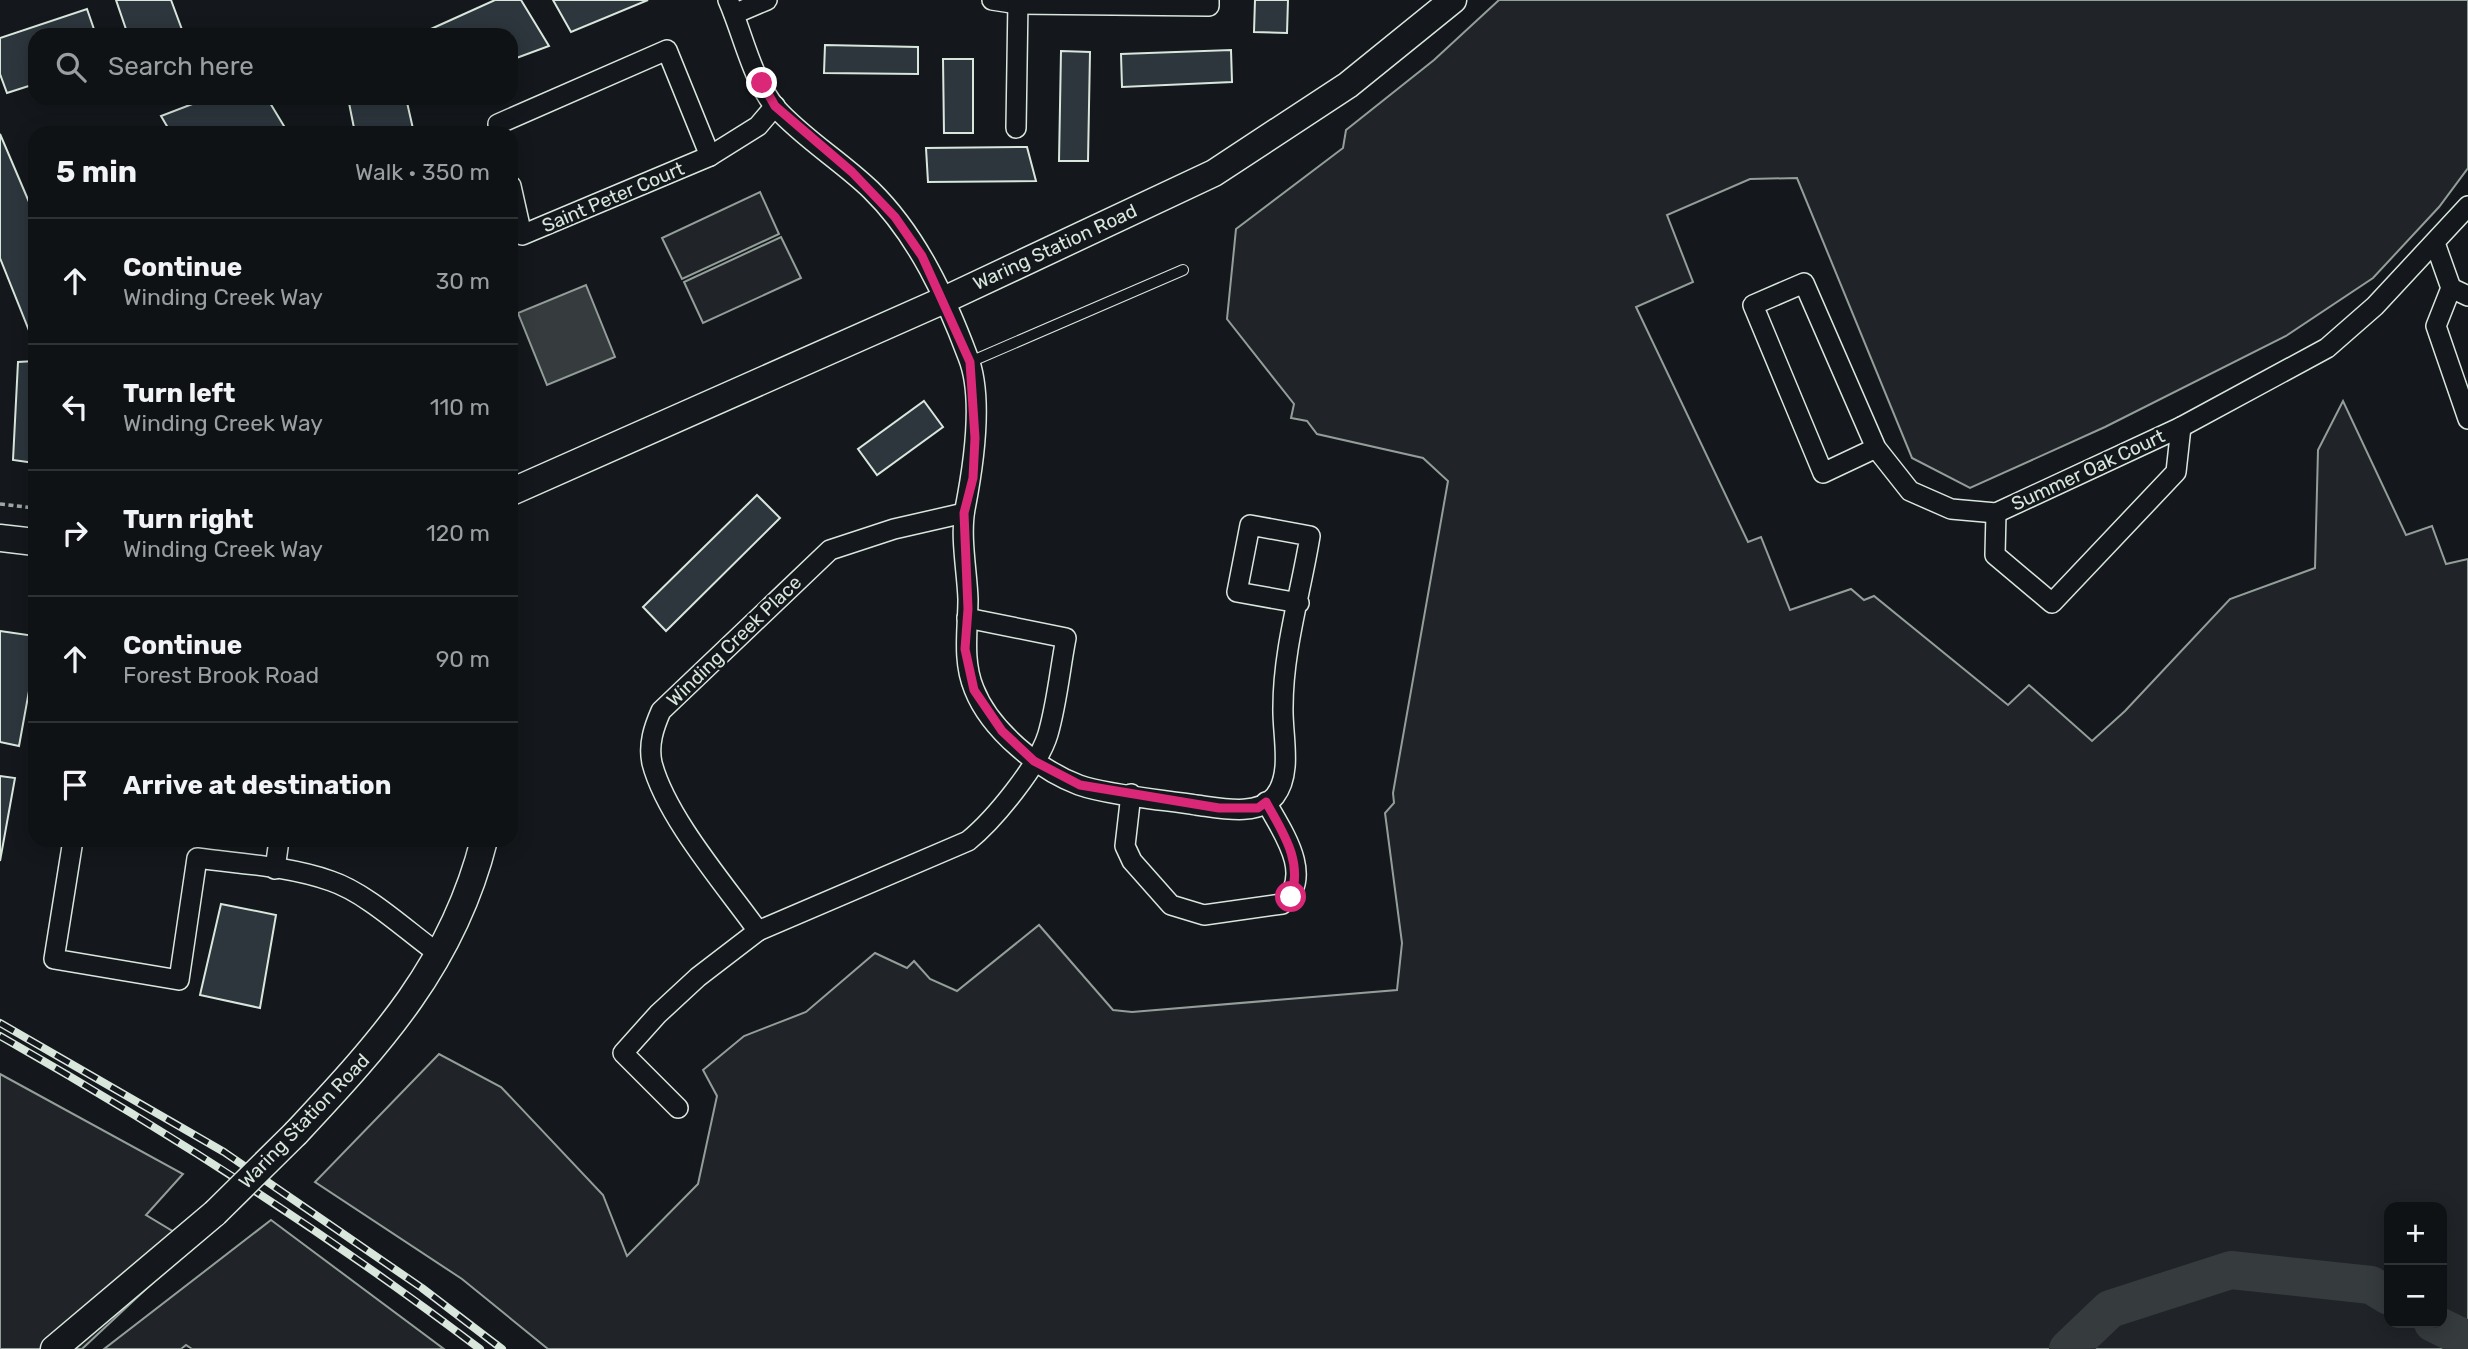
<!DOCTYPE html>
<html lang="en">
<head>
<meta charset="utf-8">
<style>
  :root { --surface:#0f1215; --page:#1d2022; --text:#f1f3f6; --muted:#9b9ea0; --line:#2f3234 }
  body { margin:0; font-family:Rubik,sans-serif; background:var(--page); color:var(--text) }
  .controls { position:absolute; right:21px; bottom:21px; display:grid; overflow:hidden; border-radius:14px; box-shadow:0 4px 18px #0003 }
  .controls button { width:63px; height:63px; display:grid; place-items:center; padding:0; border:0; border-bottom:2px solid var(--line); background:var(--surface); color:var(--text); font:35px sans-serif }
  .stop { position:absolute; width:21px; height:21px; margin:-16px; border:5px solid #db2777; border-radius:50%; background:#fff }
  .stop.end { background:#db2777; border-color:#fff; box-shadow:0 2px 7px #0008 }
  .list { margin:0; padding:0; list-style:none }
  h2 { display:flex; justify-content:space-between; align-items:center; height:91px; margin:0; padding:0 28px; font-size:30px }
  h2 small { font-size:23px; font-weight:400; color:var(--muted) }
  .list li { display:grid; grid-template-columns:46px 1fr auto; gap:21px; align-items:center; box-sizing:border-box; height:126px; padding:0 28px; border-top:2px solid var(--line) }
  .list b { display:block; font-size:26px; white-space:nowrap }
  .list p { margin:0; font-size:23px; white-space:nowrap; color:var(--muted) }
  .list em { font-size:23px; font-style:normal; color:var(--muted) }
  .icon { flex:none; width:38px; height:38px; fill:none; stroke:currentColor; stroke-width:2; stroke-linecap:round; stroke-linejoin:round }
  .map { position:relative; flex:none; width:2468px; height:1349px; overflow:hidden }
  .search { position:absolute; background:var(--surface); box-shadow:0 4px 18px #0003; left:28px; top:28px; width:490px; height:77px; display:flex; align-items:center; gap:18px; box-sizing:border-box; padding:0 24px; border-radius:21px; color:var(--muted); font-size:26px }
  .panel { position:absolute; background:var(--surface); box-shadow:0 4px 18px #0003; left:28px; top:126px; width:490px; height:721px; border-radius:21px }
  .map>svg:first-child { display:block }
  .green { fill:#202428; stroke:#939e99; stroke-width:2; fill-rule:evenodd }
  .water { fill:#363b3e; stroke:#939e99; stroke-width:2 }
  .lines { fill:none; stroke-linecap:round; stroke-linejoin:round }
  .river { stroke:#363b3e; stroke-width:38 }
  .building { fill:#2c363c; stroke:#d8e6dc; stroke-width:2 }
  .lane-casing { stroke:#d8e6dc; stroke-width:12 }
  .street-casing { stroke:#d8e6dc; stroke-width:22 }
  .secondary-casing { stroke:#d8e6dc; stroke-width:29 }
  .path { stroke:#9da8a2; stroke-width:3.5; stroke-dasharray:5 3.5; stroke-linecap:butt }
  .lane { stroke:#14181c; stroke-width:10 }
  .street { stroke:#14181c; stroke-width:19 }
  .secondary { stroke:#14181c; stroke-width:26 }
  .rail-casing { stroke:#d8e6dc; stroke-width:8 }
  .rail { stroke:#14181c; stroke-width:5; stroke-dasharray:16; stroke-linecap:butt }
  .secondary-bridge-casing { stroke:#d8e6dc; stroke-width:29; stroke-linecap:butt }
  .secondary-bridge { stroke:#14181c; stroke-width:26 }
  .route { stroke:#db2777; stroke-width:9 }
  .labels { text-anchor:middle; dominant-baseline:central; stroke-width:5; stroke-linejoin:round; paint-order:stroke }
  .street-label { font-size:19px; fill:#d8e6dc; stroke:#14181c }
</style>
</head>
<body>
<div class="map">
<svg width="2468" height="1349" viewBox="0 0 2468 1349">
  <rect width="100%" height="100%" fill="#14181c"/>
  <g class="green">
    <path d="M1499,0H2468V168L2439,207L2373,278L2286,336L2105,427L1970,488L1912,458L1797,178L1750,179L1667,215L1693,282L1636,307L1748,542L1761,537L1790,610L1851,589L1864,600L1874,596L2008,705L2029,685L2092,741L2125,711L2230,599L2315,568L2318,450L2343,401L2406,535L2432,526L2446,564L2468,559V1349H548L462,1279L315,1182L439,1054L501,1087L603,1195L627,1256L698,1184L717,1096L703,1070L744,1036L806,1012L875,953L907,968L914,961L930,979L957,991L1039,925L1113,1010L1132,1012L1397,990L1402,943L1385,813L1394,803L1393,793L1448,481L1423,458L1317,434L1307,421L1291,418L1294,404L1227,319L1236,229L1343,148L1346,130L1434,60ZM2389,1207H2442V1323H2389Z"/>
    <path d="M760,192L779,234L682,279L662,238Z"/>
    <path d="M781,237L801,278L703,323L684,282Z"/>
    <path d="M0,1074L183,1174L146,1215L194,1244L82,1349H0Z"/>
    <path d="M271,1220L444,1349H192L186,1345L181,1349H104Z"/>
  </g>
  <path class="water" d="M586,285L615,357L547,385L518,313Z"/>
  <g class="lines">
    <g class="river">
      <path d="M2433,1323L2468,1340"/>
      <path d="M2068,1349L2110,1309L2231,1270L2371,1285L2389,1296"/>
    </g>
  </g>
  <g class="building">
    <path d="M116,0H171L184,35H128Z"/>
    <path d="M495,0H521L549,46L511,60V35L422,33Z"/>
    <path d="M553,0H648L571,32Z"/>
    <path d="M1255,0H1288L1287,33L1254,32Z"/>
    <path d="M87,9L96,35H35V84L7,93L0,74V38Z"/>
    <path d="M825,45L918,47V74L824,73Z"/>
    <path d="M1231,50L1232,82L1122,87L1121,54Z"/>
    <path d="M1061,51L1090,52L1088,161H1059Z"/>
    <path d="M943,59H973V133H944Z"/>
    <path d="M208,98H267L287,131L171,133L161,116Z"/>
    <path d="M348,98H406L414,133H355Z"/>
    <path d="M0,134L35,216V338H32L0,258Z"/>
    <path d="M1027,147L1036,181L928,182L926,148Z"/>
    <path d="M35,361V463L13,460L18,362Z"/>
    <path d="M924,401L943,427L877,475L858,449Z"/>
    <path d="M757,495L780,518L666,631L643,607Z"/>
    <path d="M0,631L35,636V658L19,746L0,742Z"/>
    <path d="M0,776L15,778L0,861Z"/>
    <path d="M221,904L276,915L260,1008L200,995Z"/>
  </g>
  <g class="lines">
    <defs>
      <path id="lane" d="M970,362L1183,270"/>
      <g id="street">
        <path d="M728,0C743,34 752,80 776,108C804,139 841,161 871,190C917,235 946,298 968,357C984,397 973,468 965,509C960,537 967,571 968,599C968,629 962,660 974,689C990,730 1039,770 1079,785C1107,795 1165,800 1196,805C1220,808 1258,817 1275,796C1293,773 1282,734 1283,707C1283,649 1301,592 1310,536L1250,525L1237,592L1299,603"/>
        <path d="M992,0L1018,4L1209,6V0"/>
        <path d="M734,14L767,0"/>
        <path d="M1016,128L1018,0"/>
        <path d="M499,133L498,124L667,50L710,156"/>
        <path d="M511,186L522,235L710,156L758,126L775,106"/>
        <path d="M2435,243L2451,288L2436,326L2468,419"/>
        <path d="M2451,288L2468,296"/>
        <path d="M1876,448L1823,473L1753,305L1804,283L1876,448L1910,491L1951,509L1996,513L2181,427L2327,348L2375,306L2468,206"/>
        <path d="M1996,513L1995,555L2052,603L2176,472L2181,427"/>
        <path d="M1131,794L1125,846L1132,861L1171,905L1204,915L1282,904C1315,876 1282,831 1266,802"/>
        <path d="M73,840L54,959L179,980L197,858C241,864 289,866 331,881C367,893 408,932 439,954"/>
        <path d="M275,869L279,840"/>
        <path d="M758,931C725,885 666,817 652,763C648,744 654,727 661,711L830,550L894,529L964,513"/>
        <path d="M678,1108L623,1053L658,1014L698,977L758,931L968,841C994,820 1039,765 1048,734C1057,703 1060,669 1066,638L967,618"/>
      </g>
      <g id="secondary">
        <path d="M511,492L944,300L1214,173L1348,85L1453,0"/>
        <path d="M0,538L35,542"/>
        <path d="M296,1133C381,1042 453,964 484,840"/>
        <path d="M54,1349L215,1213"/>
      </g>
    </defs>
    <use href="#lane" class="lane-casing"/>
    <use href="#street" class="street-casing"/>
    <use href="#secondary" class="secondary-casing"/>
    <path class="path" d="M0,504L35,508"/>
    <use href="#lane" class="lane"/>
    <use href="#street" class="street"/>
    <use href="#secondary" class="secondary"/>
    <defs>
      <g id="rail">
        <path d="M0,1023L224,1152L422,1288L502,1349"/>
        <path d="M0,1036C167,1131 327,1233 480,1349"/>
      </g>
    </defs>
    <use href="#rail" class="rail-casing"/>
    <use href="#rail" class="rail"/>
    <defs>
      <path id="secondary-bridge" d="M215,1213L296,1133"/>
    </defs>
    <use href="#secondary-bridge" class="secondary-bridge-casing"/>
    <use href="#secondary-bridge" class="secondary-bridge"/>
  </g>
  <g class="lines">
    <path class="route" d="M762,83L775,106L852,172L895,217L922,256L970,362L975,438L973,478L964,513L968,609L965,649L974,690L1002,731L1034,761L1080,785L1219,808H1258L1266,802C1283,833 1303,861 1291,897"/>
  </g>
  <g class="labels">
    <g class="street-label">
      <text transform="translate(613 197) rotate(-23)">Saint Peter Court</text>
      <text transform="translate(1055 247) rotate(-25)">Waring Station Road</text>
      <text transform="translate(2088 470) rotate(-25)">Summer Oak Court</text>
      <text transform="translate(734 641) rotate(-44)">Winding Creek Place</text>
      <text transform="translate(304 1121) rotate(-46)">Waring Station Road</text>
    </g>
  </g>
</svg>
<div class="controls">
<button>+</button>
<button>−</button>
</div>
<div class="stop" style="left:1291px;top:897px"></div>
<div class="stop end" style="left:762px;top:83px"></div>
<div class="search"><svg class="icon" aria-label="search" viewBox="0 0 24 24"><circle cx="10" cy="10" r="6"/><path d="M15 15l6 6"/></svg>Search here</div>
<section class="panel">
<h2>5 min<small>Walk · 350 m</small></h2>
<ul class="list">
<li><svg class="icon" aria-label="ahead" viewBox="0 0 24 24"><path d="M12 20V5M6 11l6-6 6 6"/></svg><div><b>Continue</b><p>Winding Creek Way</p></div><em>30 m</em></li>
<li><svg class="icon" aria-label="left" viewBox="0 0 24 24"><path d="M17 20v-9H6M10 6l-5 5 5 5"/></svg><div><b>Turn left</b><p>Winding Creek Way</p></div><em>110 m</em></li>
<li><svg class="icon" aria-label="right" viewBox="0 0 24 24"><path d="M7 20v-9h11M14 6l5 5-5 5"/></svg><div><b>Turn right</b><p>Winding Creek Way</p></div><em>120 m</em></li>
<li><svg class="icon" aria-label="ahead" viewBox="0 0 24 24"><path d="M12 20V5M6 11l6-6 6 6"/></svg><div><b>Continue</b><p>Forest Brook Road</p></div><em>90 m</em></li>
<li><svg class="icon" aria-label="arrive" viewBox="0 0 24 24"><path d="M6 21V4h12l-3 4 3 4H6"/></svg><div><b>Arrive at destination</b></div></li>
</ul>
</section>
</div>
</body>
</html>
